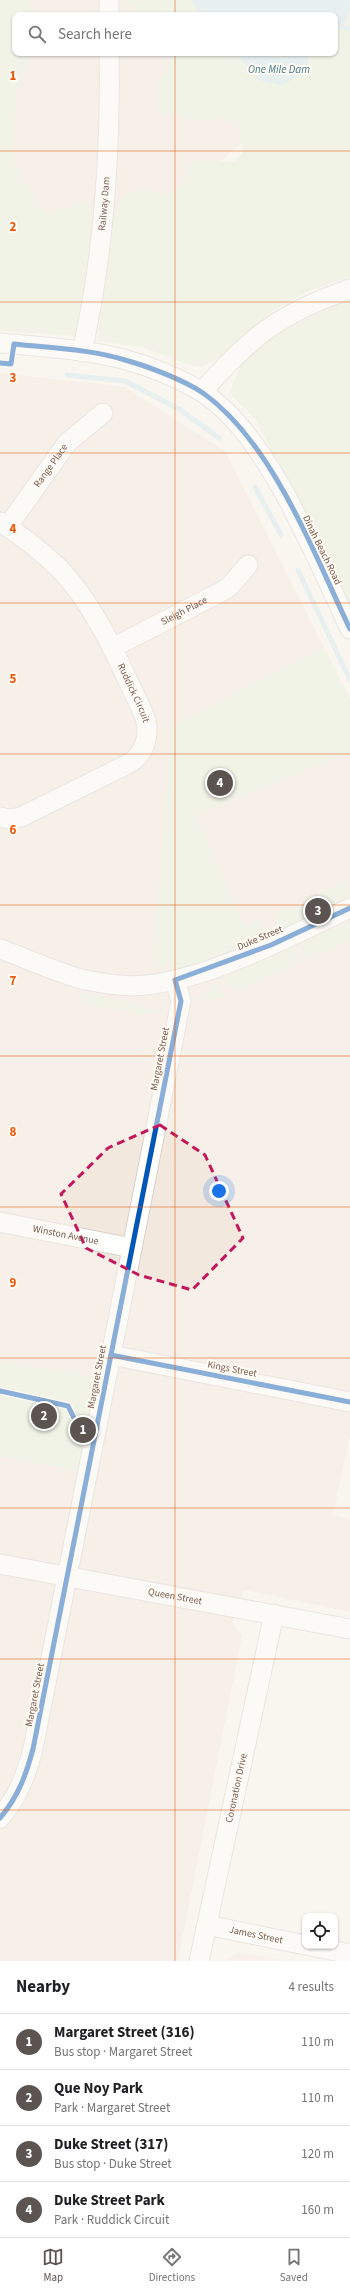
<!DOCTYPE html>
<html lang="en">
<head>
<meta charset="utf-8">
<style>
  :root { --surface:#fff; --page:#f6f6f6; --text:#202124; --muted:#757577; --line:#e0e0e0; --accent:#5c5450 }
  body { margin:0; font-family:"Source Sans 3",sans-serif; background:var(--page); color:var(--text) }
  .controls { position:absolute; right:12px; bottom:12px; display:grid; overflow:hidden; border-radius:8px; box-shadow:0 1px 3px #0004 }
  .controls button { width:36px; height:36px; display:grid; place-items:center; padding:0; border:0; border-bottom:1px solid var(--line); background:var(--surface); color:var(--text); font:20px sans-serif }
  .you { position:absolute; left:219px; top:1191px; width:14px; height:14px; margin:-10px; border:3px solid #fff; border-radius:50%; background:#1a73e8; box-shadow:0 0 0 6px #1a73e833 }
  .badge { display:grid; place-items:center; width:26px; height:26px; border-radius:50%; background:var(--accent); color:#fff; font-size:13px; font-weight:700 }
  .pin { position:absolute; translate:-50% -50%; border:2px solid #fff; box-shadow:0 1px 4px #0006 }
  .list { margin:0; padding:0; list-style:none }
  h2 { display:flex; justify-content:space-between; align-items:center; height:52px; margin:0; padding:0 16px; font-size:17px }
  h2 small { font-size:13px; font-weight:400; color:var(--muted) }
  .list li { display:grid; grid-template-columns:26px 1fr auto; gap:12px; align-items:center; box-sizing:border-box; height:56px; padding:0 16px; border-top:1px solid var(--line) }
  .list b { display:block; font-size:15px; white-space:nowrap }
  .list p { margin:0; font-size:13px; white-space:nowrap; color:var(--muted) }
  .list em { font-size:13px; font-style:normal; color:var(--muted) }
  .icon { flex:none; width:22px; height:22px; fill:none; stroke:currentColor; stroke-width:2; stroke-linecap:round; stroke-linejoin:round }
  .map { position:relative; flex:none; width:350px; height:1961px; overflow:hidden }
  .search { position:absolute; background:var(--surface); box-shadow:0 1px 3px #0004; left:12px; right:12px; top:12px; height:44px; display:flex; align-items:center; gap:10px; box-sizing:border-box; padding:0 14px; border-radius:8px; color:var(--muted); font-size:15px }
  .sheet { height:276px; background:var(--surface) }
  nav { display:flex; justify-content:space-around; align-items:center; box-sizing:border-box; height:56px; border-top:1px solid var(--line); background:var(--surface); font-size:11px; color:var(--muted) }
  nav a { display:grid; justify-items:center; gap:2px }
  nav .on { color:var(--accent) }
  .map>svg:first-child { display:block }
  .residential { fill:#f2e8de; fill-rule:evenodd }
  .commercial { fill:#f6e8e1 }
  .green { fill:#e7f0db }
  .water { fill:#d0e8ea }
  .lines { fill:none; stroke-linecap:round; stroke-linejoin:round }
  .stream { stroke:#d0e8ea; stroke-width:5 }
  .minor-casing { stroke:#d7d1cb; stroke-width:21 }
  .minor { stroke:#fefefd; stroke-width:19 }
  .cycleway-casing { stroke:#fffaf3; stroke-width:8 }
  .cycleway { stroke:#0057b8; stroke-width:5 }
  .marked { fill:none; stroke:#c2185b; stroke-width:3; stroke-dasharray:8 5; stroke-linejoin:round }
  .grid { fill:none; stroke:#e8590c; stroke-width:1; stroke-opacity:0.55 }
  .labels { text-anchor:middle; dominant-baseline:central; stroke-width:4; stroke-linejoin:round; paint-order:stroke }
  .street-label { font-size:10px; fill:#7a5c4d; stroke:#fffaf3 }
  .water-label { font-size:11px; font-style:italic; fill:#437c86; stroke:#fffaf3 }
  .grid-label { font-size:13px; text-anchor:middle; font-weight:bold; fill:#e8590c; stroke:#fffaf3; stroke-width:4; stroke-linejoin:round; paint-order:stroke }
</style>
</head>
<body>
<div class="map">
<svg width="350" height="1961" viewBox="0 0 350 1961">
  <rect width="100%" height="100%" fill="#f9f5f0"/>
  <g class="residential">
    <path d="M0,0H350V45L134,240L0,224ZM15,15H335V53H15Z"/>
    <path d="M0,373L125,387L225,451L350,699V1436L333,1515L350,1519V1612L244,1590L232,1624L242,1635L178,1961H0Z"/>
  </g>
  <path class="commercial" d="M239,1952L287,1961H225Z"/>
  <g class="green">
    <path d="M0,0H30V15H15V53H31V56L17,89L14,126V165L46,214L81,203L92,208L89,299L77,336L0,331Z"/>
    <path d="M127,0H191L200,15H138Z"/>
    <path d="M350,16V277L309,291L274,310L217,359L201,367L188,364L142,347L98,341C101,312 105,211 127,195C133,191 144,190 151,188L161,197C180,189 186,185 188,164L202,161L234,162L243,152C240,130 242,126 221,115L212,122L158,111V82L168,71L171,53H235L259,80L305,71L310,53H335V32L342,27Z"/>
    <path d="M350,298V614L256,420L229,393C234,383 237,371 243,362C264,332 317,310 350,298Z"/>
    <path d="M325,648L350,699V752L195,815L245,927L258,920L266,936L198,965L175,972L172,960L151,969L172,726Z"/>
    <path d="M344,882L350,899L281,930L275,915Z"/>
    <path d="M350,921V941L305,960L301,944Z"/>
    <path d="M294,947L298,963L234,992L225,977Z"/>
    <path d="M214,983L226,996L197,1002Z"/>
    <path d="M83,993L146,1006L158,1012L144,1015L80,1002Z"/>
    <path d="M0,1361L94,1377L79,1471L0,1456Z"/>
  </g>
  <g class="water">
    <path d="M191,0H350C350,15 348,24 335,32V15H200Z"/>
    <path d="M235,53H310L305,71L282,86L259,80Z"/>
  </g>
  <g class="lines">
    <g class="stream">
      <path d="M342,27L350,29"/>
      <path d="M67,375L125,381L179,409L219,438"/>
      <path d="M255,487L281,535"/>
      <path d="M298,570L350,680"/>
    </g>
    <defs>
      <g id="minor">
        <path d="M109,0V15"/>
        <path d="M0,343C41,347 84,349 123,359C149,366 179,378 202,392C268,434 316,558 350,629"/>
        <path id="s1" d="M82,352C104,254 111,154 109,53"/>
        <path d="M202,392C250,337 280,313 350,289"/>
        <path id="s2" d="M0,522C21,535 42,552 60,569C91,602 112,646 131,687C136,699 145,713 147,726C148,742 143,754 130,763L21,817L9,819L0,817"/>
        <path id="s3" d="M8,526L67,443L103,413"/>
        <path id="s4" d="M112,648L219,593L229,587L248,565"/>
        <path d="M0,949C26,958 59,974 86,980C105,984 127,987 146,985C212,978 290,936 350,908"/>
        <path id="s5" d="M0,1222L132,1248"/>
        <path d="M111,1355L350,1402"/>
        <path id="s6" d="M0,1564L350,1629"/>
        <path d="M0,1818C18,1797 26,1775 33,1749L181,1001L175,980"/>
        <path id="s7" d="M207,1925L305,1945"/>
        <path d="M310,1946L350,1954"/>
        <path id="s8" d="M199,1961L274,1614"/>
      </g>
    </defs>
    <use href="#minor" class="minor-casing"/>
    <use href="#minor" class="minor"/>
    <defs>
      <g id="cycleway">
        <path d="M0,363L11,364L14,344C50,348 90,349 125,360C147,366 184,380 203,393C273,443 313,552 350,629"/>
        <path d="M111,1355L350,1402"/>
        <path d="M0,1391L68,1406L77,1424L97,1428"/>
        <path d="M0,1818C18,1797 26,1775 33,1749L181,1001L175,980L271,945L350,908"/>
      </g>
    </defs>
    <use href="#cycleway" class="cycleway-casing"/>
    <use href="#cycleway" class="cycleway"/>
  </g>
  <path d="M0 0H350V1961H0ZM160,1125L205,1155L243,1238L192,1290L139,1275L86,1248L61,1194L108,1148Z" fill="#f9f5f0" fill-opacity=".55" fill-rule="evenodd"/>
  <path class="marked" d="M160,1125L205,1155L243,1238L192,1290L139,1275L86,1248L61,1194L108,1148Z"/>
  <path class="grid" d="M175,0V15M175,53V1961M0,151H350M0,302H350M0,453H350M0,603H350M0,754H350M0,905H350M0,1056H350M0,1207H350M0,1358H350M0,1508H350M0,1659H350M0,1810H350"/>
  <g class="labels">
    <g class="street-label">
      <text stroke="none"><textPath href="#s1" startOffset="150">Railway Dam</textPath></text>
      <text stroke="none"><textPath href="#s3" startOffset="74">Range Place</textPath></text>
      <text transform="translate(322 550) rotate(64)">Dinah Beach Road</text>
      <text stroke="none"><textPath href="#s4" startOffset="81">Sleigh Place</textPath></text>
      <text stroke="none"><textPath href="#s2" startOffset="221">Ruddick Circuit</textPath></text>
      <text transform="translate(260 938) rotate(-23)">Duke Street</text>
      <text transform="translate(160 1059) rotate(-79)">Margaret Street</text>
      <text stroke="none"><textPath href="#s5" startOffset="67">Winston Avenue</textPath></text>
      <text transform="translate(232 1369) rotate(11)">Kings Street</text>
      <text transform="translate(97 1377) rotate(-79)">Margaret Street</text>
      <text stroke="none"><textPath href="#s6" startOffset="178">Queen Street</textPath></text>
      <text transform="translate(35 1695) rotate(-79)">Margaret Street</text>
      <text stroke="none"><textPath href="#s8" startOffset="177">Coronation Drive</textPath></text>
      <text stroke="none"><textPath href="#s7" startOffset="50">James Street</textPath></text>
    </g>
    <g class="water-label">
      <text x="279" y="69">One Mile Dam</text>
    </g>
  </g>
  <g class="grid-label">
    <text x="13" y="80">1</text>
    <text x="13" y="231">2</text>
    <text x="13" y="382">3</text>
    <text x="13" y="533">4</text>
    <text x="13" y="683">5</text>
    <text x="13" y="834">6</text>
    <text x="13" y="985">7</text>
    <text x="13" y="1136">8</text>
    <text x="13" y="1287">9</text>
  </g>
</svg>
<div class="controls">
<button><svg class="icon" aria-label="locate" viewBox="0 0 24 24"><circle cx="12" cy="12" r="6"/><path d="M12 2v4M12 18v4M2 12h4M18 12h4"/></svg></button>
</div>
<div class="you"></div>
<div class="pin badge" style="left:83px;top:1430px">1</div>
<div class="pin badge" style="left:44px;top:1416px">2</div>
<div class="pin badge" style="left:318px;top:911px">3</div>
<div class="pin badge" style="left:220px;top:783px">4</div>
<div class="search"><svg class="icon" aria-label="search" viewBox="0 0 24 24"><circle cx="10" cy="10" r="6"/><path d="M15 15l6 6"/></svg>Search here</div>
</div>
<section class="sheet">
<h2>Nearby<small>4 results</small></h2>
<ul class="list">
<li><span class="badge">1</span><div><b>Margaret Street (316)</b><p>Bus stop · Margaret Street</p></div><em>110 m</em></li>
<li><span class="badge">2</span><div><b>Que Noy Park</b><p>Park · Margaret Street</p></div><em>110 m</em></li>
<li><span class="badge">3</span><div><b>Duke Street (317)</b><p>Bus stop · Duke Street</p></div><em>120 m</em></li>
<li><span class="badge">4</span><div><b>Duke Street Park</b><p>Park · Ruddick Circuit</p></div><em>160 m</em></li>
</ul>
</section>
<nav>
<a class="on"><svg class="icon" aria-label="map" viewBox="0 0 24 24"><path d="M3 6l6-2 6 2 6-2v14l-6 2-6-2-6 2zM9 4v14M15 6v14"/></svg>Map</a>
<a><svg class="icon" aria-label="directions" viewBox="0 0 24 24"><path d="M12 3l9 9-9 9-9-9zM9 14v-3h6M13 9l2 2-2 2"/></svg>Directions</a>
<a><svg class="icon" aria-label="saved" viewBox="0 0 24 24"><path d="M7 4h10v16l-5-4-5 4z"/></svg>Saved</a>
</nav>
</body>
</html>
